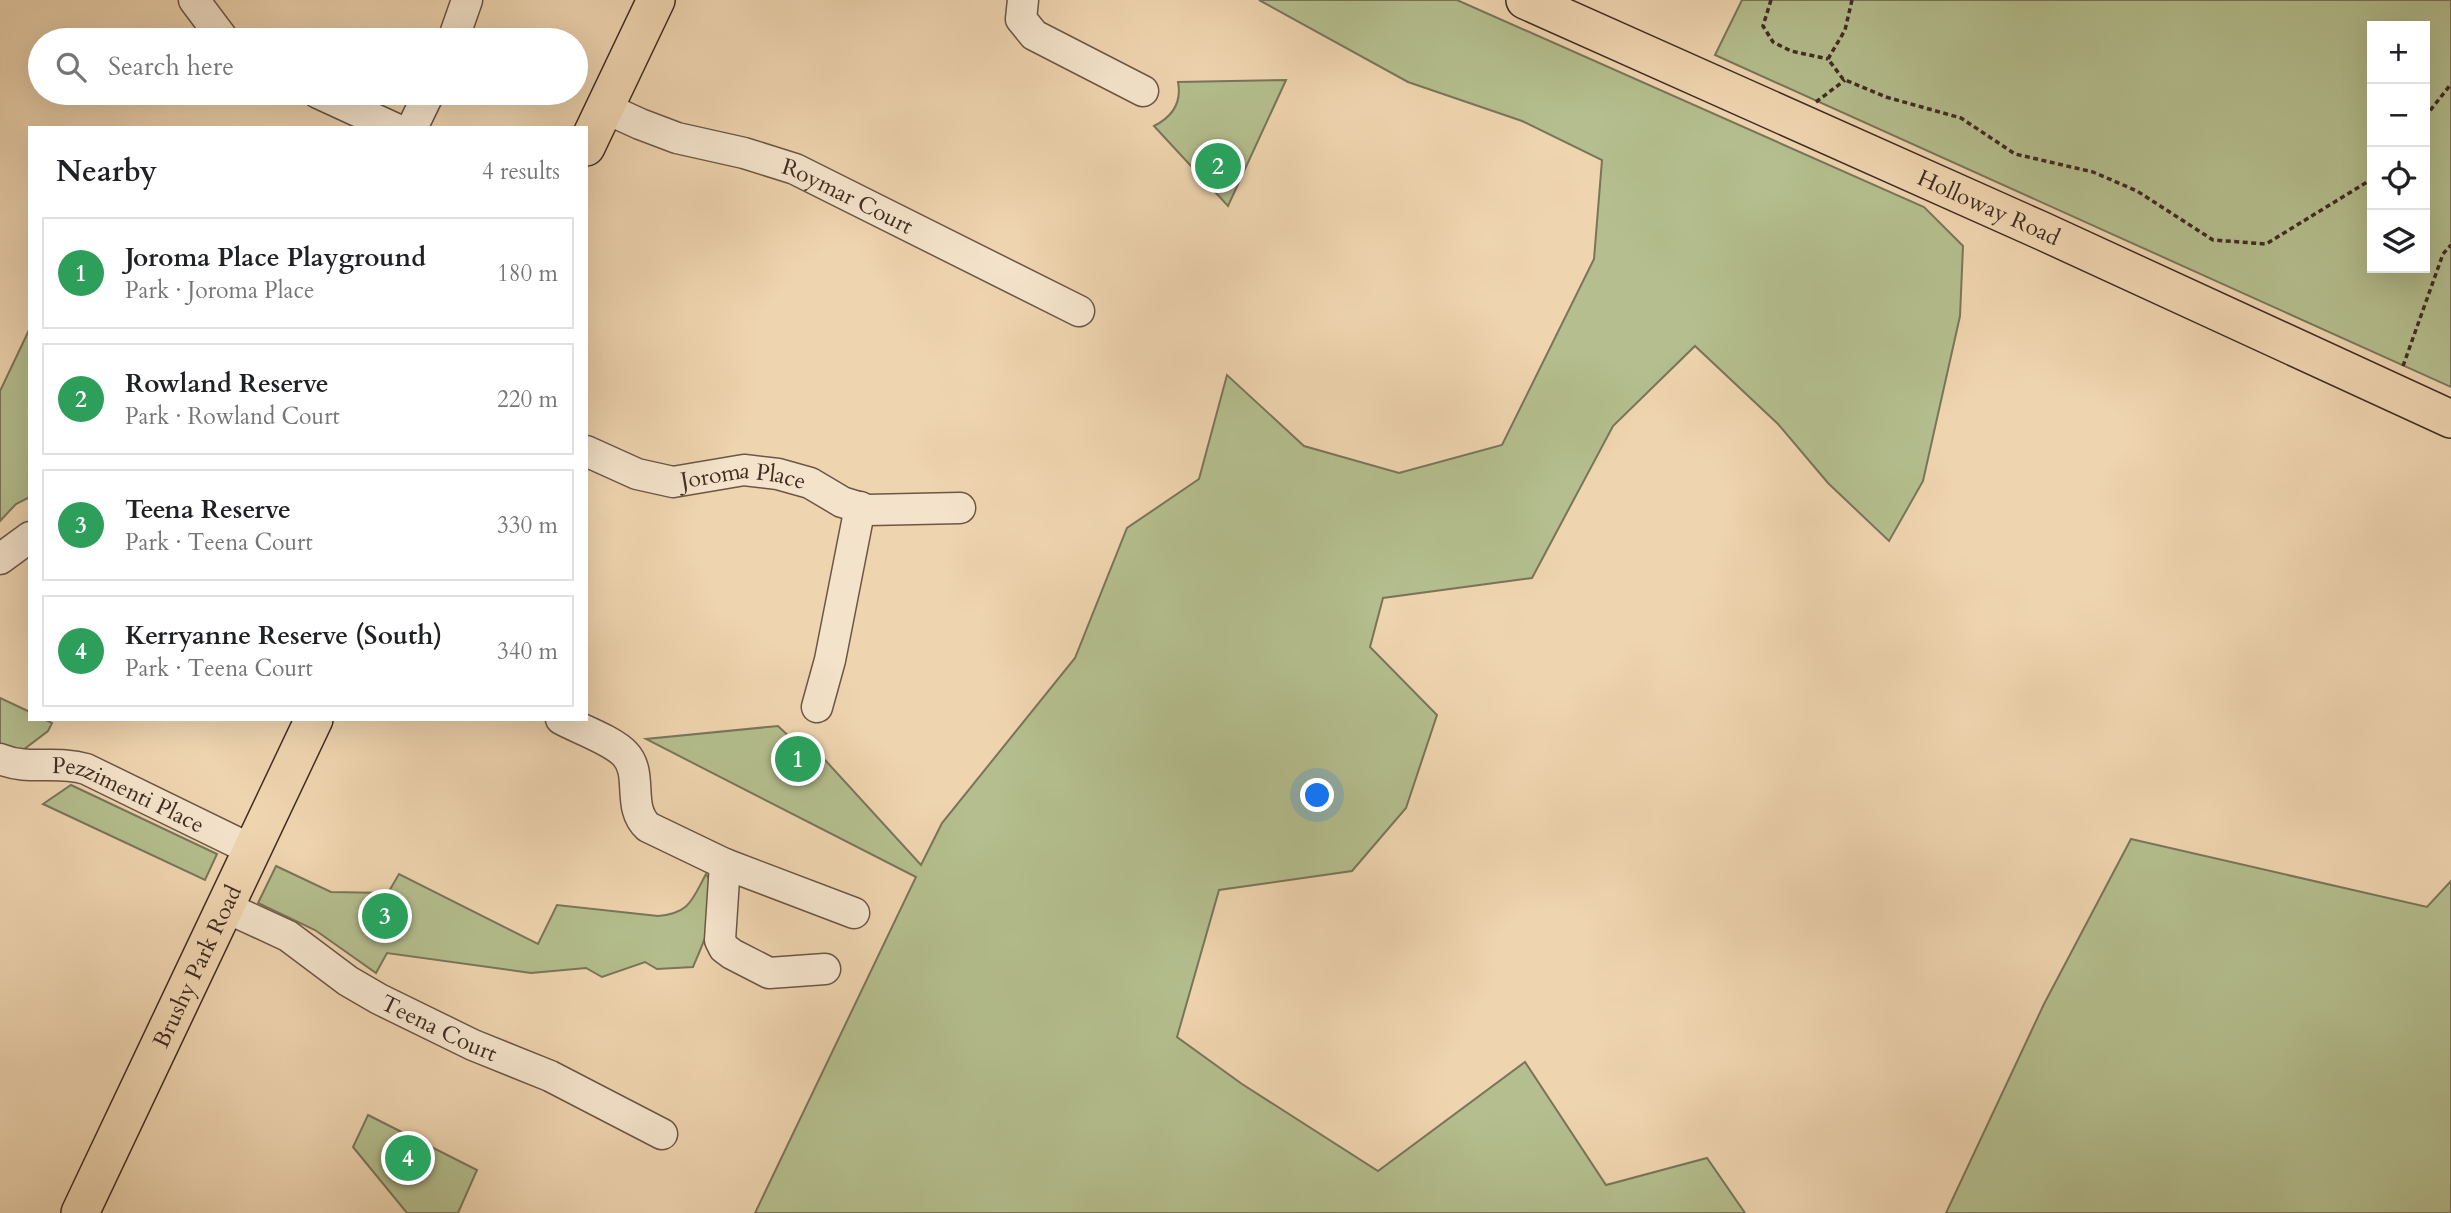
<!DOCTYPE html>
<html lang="en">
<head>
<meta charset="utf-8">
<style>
  :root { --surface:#fff; --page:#f2f2f2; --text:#202124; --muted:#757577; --line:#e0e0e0; --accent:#8f2418 }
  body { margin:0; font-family:Cardo,serif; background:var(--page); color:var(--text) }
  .controls { position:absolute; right:21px; top:21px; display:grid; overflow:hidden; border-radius:0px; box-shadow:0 7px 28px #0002 }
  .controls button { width:63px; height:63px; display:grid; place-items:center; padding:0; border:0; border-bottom:2px solid var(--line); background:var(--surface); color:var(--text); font:35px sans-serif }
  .you { position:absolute; left:1318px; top:796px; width:24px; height:24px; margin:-18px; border:5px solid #fff; border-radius:50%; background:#1a73e8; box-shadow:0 0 0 10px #1a73e833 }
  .badge { display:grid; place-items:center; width:46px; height:46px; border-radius:50%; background:var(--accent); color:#fff; font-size:23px; font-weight:700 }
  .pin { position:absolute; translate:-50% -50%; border:4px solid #fff; box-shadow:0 2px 7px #0006 }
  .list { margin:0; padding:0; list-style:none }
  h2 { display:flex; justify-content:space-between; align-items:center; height:91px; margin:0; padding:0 28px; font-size:30px }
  h2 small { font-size:23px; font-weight:400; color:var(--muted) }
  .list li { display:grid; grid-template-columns:46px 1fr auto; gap:21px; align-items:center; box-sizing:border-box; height:112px; margin:0 14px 14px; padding:0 14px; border:2px solid var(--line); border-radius:0px }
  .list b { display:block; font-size:26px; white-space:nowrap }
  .list p { margin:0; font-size:23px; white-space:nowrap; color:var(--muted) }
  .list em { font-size:23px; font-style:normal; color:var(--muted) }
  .icon { flex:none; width:38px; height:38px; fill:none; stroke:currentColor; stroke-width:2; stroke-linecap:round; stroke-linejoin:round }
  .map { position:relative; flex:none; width:2451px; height:1213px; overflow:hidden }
  .search { position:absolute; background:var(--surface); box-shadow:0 7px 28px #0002; left:28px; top:28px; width:560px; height:77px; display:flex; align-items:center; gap:18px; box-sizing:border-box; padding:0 24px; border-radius:38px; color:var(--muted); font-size:26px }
  .panel { position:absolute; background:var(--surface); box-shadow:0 7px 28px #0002; left:28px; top:126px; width:560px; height:595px; border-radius:0px }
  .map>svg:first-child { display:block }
  .green { fill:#b4be8e; stroke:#7a7558; stroke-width:2; fill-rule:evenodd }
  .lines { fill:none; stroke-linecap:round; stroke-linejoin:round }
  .minor-casing { stroke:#6c5645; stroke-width:33 }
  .major-casing { stroke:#402c22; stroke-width:40 }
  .path { stroke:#402c22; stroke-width:3.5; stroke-dasharray:5 3.5; stroke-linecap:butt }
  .minor { stroke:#f4e3cb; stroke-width:30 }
  .major { stroke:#eed4af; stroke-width:37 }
  .labels { text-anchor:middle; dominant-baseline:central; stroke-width:5; stroke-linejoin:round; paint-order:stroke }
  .street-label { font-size:23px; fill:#402c22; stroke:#f4e3cb }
</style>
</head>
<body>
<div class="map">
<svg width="2451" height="1213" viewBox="0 0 2451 1213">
  <rect width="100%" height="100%" fill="#eed4af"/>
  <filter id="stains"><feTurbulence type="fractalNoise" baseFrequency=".00286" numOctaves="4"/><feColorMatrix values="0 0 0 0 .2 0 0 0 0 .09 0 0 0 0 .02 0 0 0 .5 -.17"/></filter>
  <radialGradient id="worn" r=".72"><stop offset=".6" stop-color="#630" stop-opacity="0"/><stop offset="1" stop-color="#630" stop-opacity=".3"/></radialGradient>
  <g class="green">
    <path d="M1259,0H1457L1924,207L1963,246L1960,316L1923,481L1889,541L1828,483L1778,424L1695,346L1613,426L1532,578L1383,598L1370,647L1437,715L1406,808L1352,871L1219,890L1177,1037L1242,1084L1378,1171L1525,1062L1606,1185L1707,1158L1745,1213H755L916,877L646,739L778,726L795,742L815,749L921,865L942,823L1075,658L1127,528L1199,479L1227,375L1304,446L1399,473L1502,445L1594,259L1602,160L1522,121L1408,82Z"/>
    <path d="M1742,0H2451V387L1715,55ZM2372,26H2425V268H2372Z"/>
    <path d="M1286,80L1228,206L1154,126C1172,117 1182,103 1178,82Z"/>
    <path d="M30,328V497L16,504L0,521V391Z"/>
    <path d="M0,698L30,712V719H44L52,723L48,731L19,753L0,744Z"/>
    <path d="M71,785L217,854L205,880L43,804Z"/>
    <path d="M2131,839L2427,907L2451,881V1213H1946L2044,1004Z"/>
    <path d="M276,866L331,892L388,893L399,874L538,944L557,905L658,916C690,913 692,900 706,874C725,899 704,941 693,967L657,969L645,962L602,977L586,968L531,973L387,953L376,973L315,930L258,903Z"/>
    <path d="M368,1115L477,1170L458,1213H407L353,1147Z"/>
  </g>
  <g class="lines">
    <defs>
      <g id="minor">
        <path d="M194,0L224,40"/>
        <path d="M1023,0L1021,19L1034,35L1143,91"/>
        <path d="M453,40L467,0"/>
        <path d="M318,93L394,128"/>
        <path id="s1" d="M605,108L640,124L677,138L744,153L795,169L1079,311"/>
        <path d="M412,128L429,93"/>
        <path id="s2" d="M586,451L637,474L673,482L744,470L778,474L810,483L842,502L868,510L960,508"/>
        <path d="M0,559L30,537"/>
        <path d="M817,707L830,660L860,507"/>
        <path d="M561,719C579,729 612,740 625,754C644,774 626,807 648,827L725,864L854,913"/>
        <path id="s3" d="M0,759C29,771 55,760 86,769L252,850"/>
        <path d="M725,864L720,940L724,948L732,954L769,973L825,969"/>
        <path id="s4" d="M225,907L288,936L348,981L379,999L473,1045L550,1076L662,1134"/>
      </g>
      <g id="major">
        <path id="s5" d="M1525,0L2040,230L2451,419"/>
        <path d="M586,147L656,0"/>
        <path id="s6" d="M80,1213L314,719"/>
      </g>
    </defs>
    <use href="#minor" class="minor-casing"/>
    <use href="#major" class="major-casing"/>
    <g class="path">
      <path d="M1771,0L1763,26L1773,42L1791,51L1828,59"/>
      <path d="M1852,0L1845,30L1828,59L1843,79L1886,97L1961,118L2015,154L2093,172L2137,191L2213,240L2266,244L2372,179"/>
      <path d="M275,93L295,102"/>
      <path d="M1816,102L1845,80"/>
      <path d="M2425,117L2451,84"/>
      <path d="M2403,366L2443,254L2451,245"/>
    </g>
    <use href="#minor" class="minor"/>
    <use href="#major" class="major"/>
  </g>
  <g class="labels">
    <g class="street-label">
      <text stroke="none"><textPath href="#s1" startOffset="259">Roymar Court</textPath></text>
      <text stroke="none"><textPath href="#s5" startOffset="508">Holloway Road</textPath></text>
      <text stroke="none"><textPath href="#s2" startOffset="164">Joroma Place</textPath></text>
      <text stroke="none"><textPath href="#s3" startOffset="135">Pezzimenti Place</textPath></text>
      <text stroke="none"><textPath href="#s6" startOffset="273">Brushy Park Road</textPath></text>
      <text stroke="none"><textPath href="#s4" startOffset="247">Teena Court</textPath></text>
    </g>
  </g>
  <rect width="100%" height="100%" filter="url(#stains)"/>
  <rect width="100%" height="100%" fill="url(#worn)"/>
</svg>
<div class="controls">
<button>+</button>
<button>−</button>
<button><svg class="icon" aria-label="locate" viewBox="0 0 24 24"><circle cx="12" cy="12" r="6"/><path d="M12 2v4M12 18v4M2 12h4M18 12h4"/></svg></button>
<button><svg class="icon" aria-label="layers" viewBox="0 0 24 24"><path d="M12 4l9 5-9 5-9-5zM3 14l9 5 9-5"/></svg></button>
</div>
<div class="you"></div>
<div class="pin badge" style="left:798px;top:759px;background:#2e9e5b">1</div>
<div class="pin badge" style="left:1218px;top:166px;background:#2e9e5b">2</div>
<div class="pin badge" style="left:385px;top:916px;background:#2e9e5b">3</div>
<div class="pin badge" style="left:408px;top:1158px;background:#2e9e5b">4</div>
<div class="search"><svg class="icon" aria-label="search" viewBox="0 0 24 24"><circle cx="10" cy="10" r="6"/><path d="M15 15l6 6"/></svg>Search here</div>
<section class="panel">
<h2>Nearby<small>4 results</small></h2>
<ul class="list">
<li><span class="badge" style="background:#2e9e5b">1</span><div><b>Joroma Place Playground</b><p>Park · Joroma Place</p></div><em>180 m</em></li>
<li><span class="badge" style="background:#2e9e5b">2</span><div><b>Rowland Reserve</b><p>Park · Rowland Court</p></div><em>220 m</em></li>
<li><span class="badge" style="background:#2e9e5b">3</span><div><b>Teena Reserve</b><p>Park · Teena Court</p></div><em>330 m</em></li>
<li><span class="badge" style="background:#2e9e5b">4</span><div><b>Kerryanne Reserve (South)</b><p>Park · Teena Court</p></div><em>340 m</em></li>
</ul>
</section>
</div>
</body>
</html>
